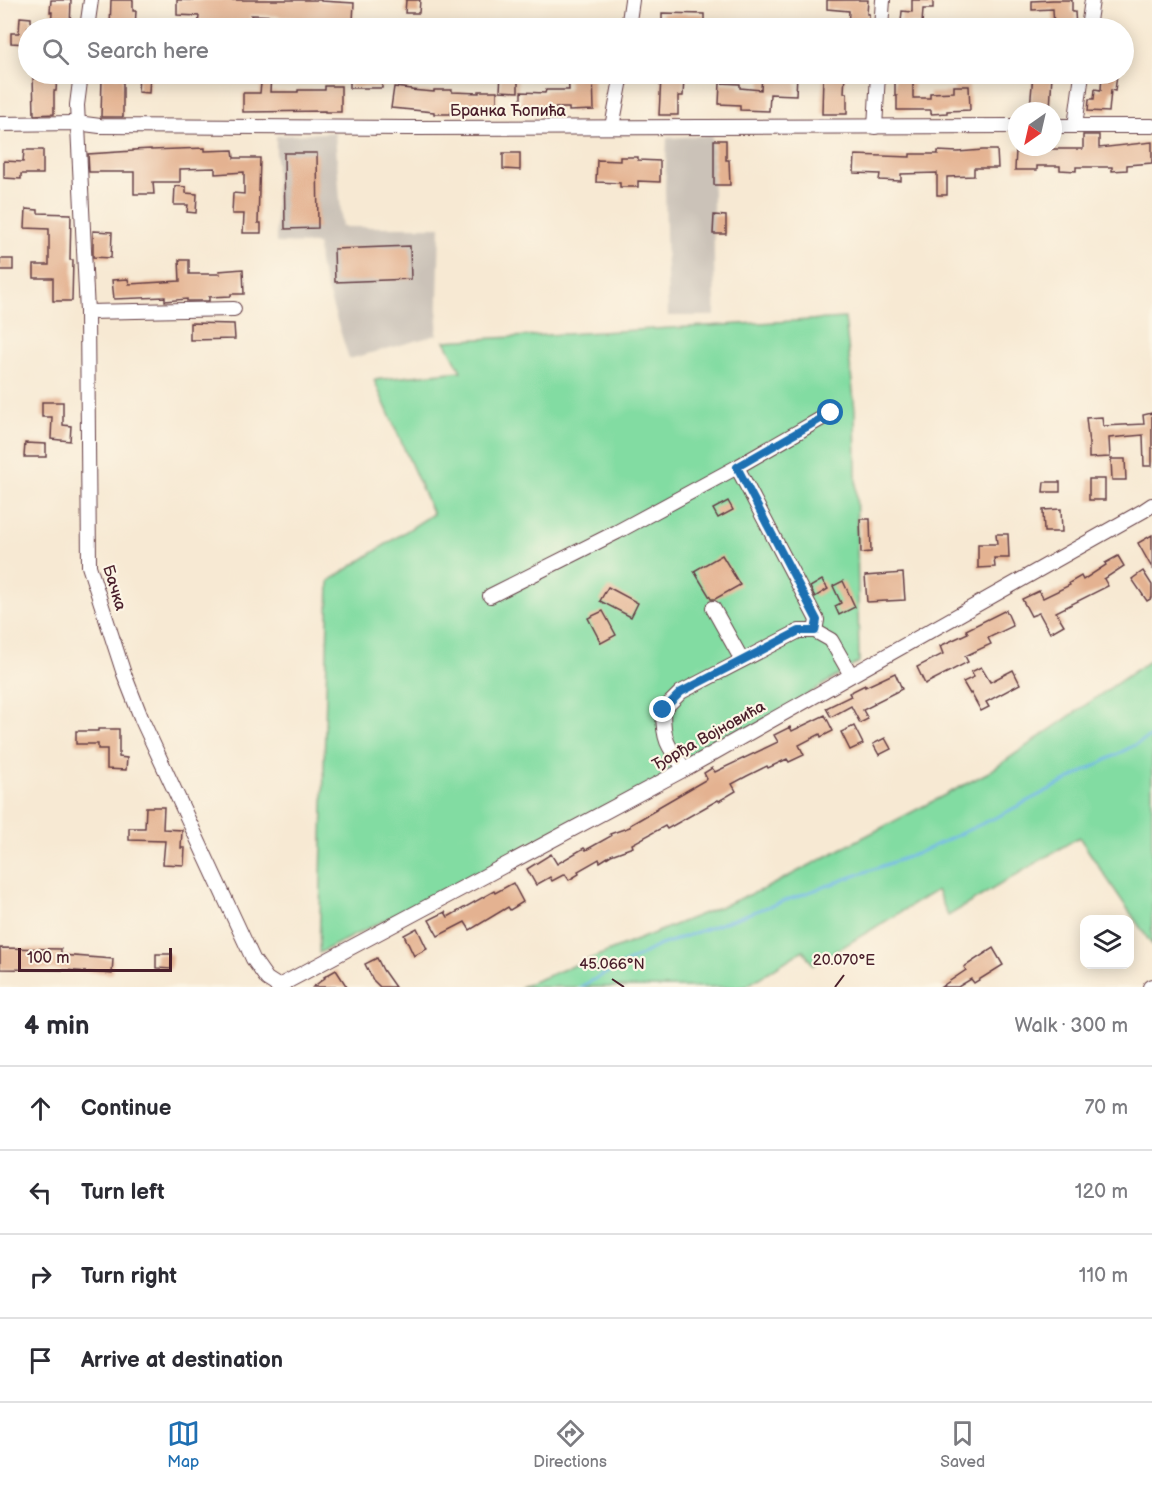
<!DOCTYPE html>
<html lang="en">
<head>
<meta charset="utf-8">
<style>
  :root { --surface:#fff; --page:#f2f2f3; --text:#2b2b33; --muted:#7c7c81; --line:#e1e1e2; --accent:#1f6fb2 }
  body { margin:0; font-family:"Balsamiq Sans",sans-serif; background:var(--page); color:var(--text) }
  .controls { position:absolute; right:18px; bottom:18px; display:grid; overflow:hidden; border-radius:12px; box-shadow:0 3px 15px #0003 }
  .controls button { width:54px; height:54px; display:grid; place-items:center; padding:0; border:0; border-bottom:2px solid var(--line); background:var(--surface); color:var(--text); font:30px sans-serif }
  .compass { position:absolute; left:1008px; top:102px; width:54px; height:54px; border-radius:50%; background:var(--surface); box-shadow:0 3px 15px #0003; rotate:214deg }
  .scale { position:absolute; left:18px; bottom:15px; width:154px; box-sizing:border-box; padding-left:6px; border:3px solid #4a1f2b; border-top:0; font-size:16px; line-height:21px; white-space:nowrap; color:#4a1f2b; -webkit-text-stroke:4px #fcf5e5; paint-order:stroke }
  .stop { position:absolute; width:18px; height:18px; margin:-14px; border:4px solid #1f6fb2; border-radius:50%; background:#fff }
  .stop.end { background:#1f6fb2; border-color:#fff; box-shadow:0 2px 6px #0008 }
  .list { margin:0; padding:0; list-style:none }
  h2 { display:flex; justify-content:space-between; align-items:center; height:78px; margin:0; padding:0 24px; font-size:26px }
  h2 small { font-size:20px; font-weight:400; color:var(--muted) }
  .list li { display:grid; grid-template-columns:39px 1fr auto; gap:18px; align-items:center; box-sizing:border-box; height:84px; padding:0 24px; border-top:2px solid var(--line) }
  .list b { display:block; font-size:22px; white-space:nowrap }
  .list em { font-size:20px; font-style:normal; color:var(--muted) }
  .icon { flex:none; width:33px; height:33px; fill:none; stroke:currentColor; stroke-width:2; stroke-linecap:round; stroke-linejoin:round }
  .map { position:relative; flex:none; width:1152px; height:987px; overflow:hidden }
  .search { position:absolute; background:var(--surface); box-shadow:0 3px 15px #0003; left:18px; right:18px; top:18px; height:66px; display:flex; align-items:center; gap:15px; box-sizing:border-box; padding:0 21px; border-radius:33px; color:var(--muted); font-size:22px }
  .sheet { height:414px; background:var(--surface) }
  nav { display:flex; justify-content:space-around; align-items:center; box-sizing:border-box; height:84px; border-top:2px solid var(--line); background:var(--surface); font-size:16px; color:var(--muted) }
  nav a { display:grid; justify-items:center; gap:3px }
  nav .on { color:var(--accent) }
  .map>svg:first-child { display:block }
  .industrial { fill:#cbc2b8 }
  .green { fill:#82dca2; stroke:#667e66; stroke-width:1.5 }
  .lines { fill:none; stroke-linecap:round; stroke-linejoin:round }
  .stream { stroke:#71b8e8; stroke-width:3 }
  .building { fill:#e4b291 }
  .minor-casing { stroke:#643d44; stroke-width:16 }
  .minor { stroke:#fff; stroke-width:14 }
  .route { stroke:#1f6fb2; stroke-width:8 }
  .ticks { fill:none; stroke:#4a1f2b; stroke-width:2 }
  .labels { text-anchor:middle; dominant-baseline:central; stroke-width:4.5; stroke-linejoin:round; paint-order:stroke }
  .street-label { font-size:16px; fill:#4a1f2b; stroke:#fcf5e5 }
  .ticks-label { font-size:15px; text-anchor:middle; fill:#4a1f2b; stroke:#fcf5e5; stroke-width:4.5; stroke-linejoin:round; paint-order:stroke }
</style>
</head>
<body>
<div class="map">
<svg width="1152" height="987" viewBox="0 0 1152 987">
  <rect width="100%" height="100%" fill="#fcf5e5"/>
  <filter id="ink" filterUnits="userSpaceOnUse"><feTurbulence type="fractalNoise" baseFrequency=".0167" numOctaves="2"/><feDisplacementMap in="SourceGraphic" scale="12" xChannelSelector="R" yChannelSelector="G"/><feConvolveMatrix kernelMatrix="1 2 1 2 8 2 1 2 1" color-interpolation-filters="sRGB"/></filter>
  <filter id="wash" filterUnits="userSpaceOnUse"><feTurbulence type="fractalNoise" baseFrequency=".008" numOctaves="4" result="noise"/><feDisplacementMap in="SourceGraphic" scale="24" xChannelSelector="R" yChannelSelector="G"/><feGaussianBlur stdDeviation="1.35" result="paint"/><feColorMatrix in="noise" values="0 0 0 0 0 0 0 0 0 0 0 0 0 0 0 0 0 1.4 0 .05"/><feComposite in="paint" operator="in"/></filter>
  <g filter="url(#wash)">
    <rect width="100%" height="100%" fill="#f7e9d3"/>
    <g class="industrial">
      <path d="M335,132L342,227H440L437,335L349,359L319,263L318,244L276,243V136Z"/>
      <path d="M712,135L715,316H668L665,188L667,138Z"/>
    </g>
    <g class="green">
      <path d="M845,318L855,410L859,662L708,758L319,953L329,581L433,514L374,380L461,371L445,341Z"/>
      <path d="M1152,659V945L1079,837L948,916L937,890L813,965L803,950L745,987H520L764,889L989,772Z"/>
    </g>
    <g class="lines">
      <path class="stream" d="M580,987L658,946L916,854L999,816L1152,736"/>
    </g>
    <g id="blocks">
      <g class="building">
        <path d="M51,0H71L70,28H51L52,12H50Z"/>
        <path d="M111,0H133V11H136L135,28H110Z"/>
        <path d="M177,0H321V1L354,3L353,21L321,20V22L294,21V18L280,17V16L251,15V23L228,22V28H198L199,16L177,15Z"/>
        <path d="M406,0H420L419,13H405Z"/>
        <path d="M827,0H868L867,14H869V28H848L849,11L827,9Z"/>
        <path d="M912,0H933V9H923L922,24L901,22L902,11L912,12Z"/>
        <path d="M1053,0H1072V12H1075L1076,28H1054L1053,9L1032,10V1Z"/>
        <path d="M662,13L704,14V27L662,26Z"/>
        <path d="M20,17L31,18V28H28V44L11,43V33H19Z"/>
        <path d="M139,74H150L149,93L138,92Z"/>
        <path d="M262,74H271L270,92H298V90H325V86H341V112H325V111L243,112V93H260Z"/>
        <rect x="350" y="74" width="32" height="14"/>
        <path d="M501,74H518V92L500,91Z"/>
        <path d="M568,74H593L594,110L569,111V108H537V112H521V92L545,93L546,90H569Z"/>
        <path d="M762,74H797L796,95L770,94L769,111L740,110V105L719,104L720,83L740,84V88L761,90Z"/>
        <path d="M823,74H845L844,93H847V114H822Z"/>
        <path d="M895,74H913V98H930V93L954,92V86H969L970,110L947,111V113L931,114V110H897V96H895Z"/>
        <path d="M1033,74H1052L1050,110L1030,108Z"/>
        <path d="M1102,74H1117L1115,91L1111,90L1109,112L1088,111L1089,99H1094L1095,89L1101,90Z"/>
        <path d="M33,75L57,76L56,91H54V114L34,115Z"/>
        <path d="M102,77H123V117H101Z"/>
        <path d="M661,77L684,78L683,96H678V115H659Z"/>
        <path d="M394,87L411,89V90L434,92V90H452V92L479,93V91H497V109H472V112H451V114H434V112L391,108Z"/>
        <path d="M1083,135H1099V148L1152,142V163L1127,165V170L1112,171V167H1076V171L1060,170V166H1037V170H1015L1016,149H1083Z"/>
        <path d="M714,140H726V160H729L730,185H714Z"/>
        <path d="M205,148V151L233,150L234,158H260L258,223H261V233H243L244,214H232L233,193L244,194V172L215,174V168L180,169V182H153L154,194H134V172H89L88,154L133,151V150L151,149V150Z"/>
        <path d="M24,150H43V174H21V179L4,178V161L23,162Z"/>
        <path d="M983,150H997L998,168H974V176L947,177V195H937V173L901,174V181L879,180L880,174L854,173L855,155L910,157V154H938V151L958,152Z"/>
        <path d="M284,153H317L318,228L285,229Z"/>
        <path d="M503,153H520V170L503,169Z"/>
        <path d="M620,157H638V160L660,161V182L638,181V187H620V183L596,182L597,160L620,161Z"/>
        <path d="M175,186L186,187V193L197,194L196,213L187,212L188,205H174Z"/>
        <path d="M26,209L38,210V213L71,214L70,260H73L72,301H53V278H34V265H49V229L25,228Z"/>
        <path d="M714,215L726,216V234H713Z"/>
        <path d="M93,231L112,232L111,258L93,257Z"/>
        <path d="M410,246L411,279L335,282L334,249Z"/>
        <rect x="0" y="259" width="13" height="11"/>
        <path d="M179,260H189V274H220L219,271L243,269L244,294H231V296L209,297V301H187V299L165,301V297L114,299L112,280L128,279L129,284L180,281Z"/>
        <path d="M190,323L234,324L235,339L190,340Z"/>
        <path d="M42,402H63V425L71,426L70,441L51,439L52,417H42Z"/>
        <path d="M1152,413V466H1144L1143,435L1109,438L1110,457L1089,458V444L1086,418L1102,417L1103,426L1144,424L1143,415Z"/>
        <path d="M25,443L46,444V457H24Z"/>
        <path d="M1111,459H1125L1126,480H1112Z"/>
        <rect x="1089" y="479" width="16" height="21"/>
        <path d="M1044,482H1060V492H1043Z"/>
        <path d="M728,501L733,510L718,518L713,509Z"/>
        <path d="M1061,509L1062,532H1044L1043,510Z"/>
        <path d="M860,519H870L871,552L861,553Z"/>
        <path d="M996,534H1008L1009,558H994L995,567L978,568V544H997Z"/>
        <path d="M1152,535V568L1138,543Z"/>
        <path d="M722,555L740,585L715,599H711L694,571Z"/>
        <path d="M1118,556L1124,566L1104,579L1108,586L1056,612L1064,625L1050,633L1039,613L1031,616L1022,599L1039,591L1043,598L1070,585L1069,583L1081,576L1083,580L1106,565L1105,563Z"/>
        <path d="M1143,571L1152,585V598L1147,601L1132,579Z"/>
        <path d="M903,573L905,600L867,602L865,576Z"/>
        <path d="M822,580L828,589L815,597L810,587Z"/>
        <path d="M843,581L855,607L839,615L835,606L841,603L833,586Z"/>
        <path d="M608,587L638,603L631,617L600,601Z"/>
        <path d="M1006,610L1013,626L988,638L991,644L965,656L968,662L925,684L917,667L943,654L940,646L968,633L966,630Z"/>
        <path d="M603,611L616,635L601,643L588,618Z"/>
        <path d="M981,667L990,682L1013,670L1020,684L986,702L989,707L981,711L971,693L970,694L963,682L974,677L971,672Z"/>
        <path d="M895,673L902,689L874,703L875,704L863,710L868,719L860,723L851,706L831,717L826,708L851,696L849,693L865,685V687Z"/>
        <path d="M825,715L833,731L821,737L820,734L799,745L804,755L789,762L787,759L768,768L767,766L747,776L732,784L736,791L719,801L718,800L667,829L665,826L632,844L633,847L611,855L600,862L599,859L578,871L579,874L569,880L565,874L552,881L550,877L536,885L527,869L551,854L557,864L584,848L586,850L611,836L610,834L630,827V825L656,810L655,809L707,779L704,773L712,768L715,772L778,742L774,735L790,727L792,731Z"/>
        <path d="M854,726L863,744L850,750L841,732Z"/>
        <path d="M98,729H119V757L127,758L126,770L107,769V749H98V744H76V731H98Z"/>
        <path d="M885,738L891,749L879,755L873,744Z"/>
        <path d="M146,807H164L163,829L182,830L181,848H185L184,865L163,864L165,841L129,840V828H145Z"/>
        <path d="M513,883L523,902L510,910L508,907L470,930L465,922L438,936L429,920L445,912L448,917L494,891L495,893Z"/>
        <path d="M417,928L427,949L414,956L404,935Z"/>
        <path d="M0,948L61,949V955L113,959L112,974L66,970L0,969Z"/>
        <path d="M993,948L1003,965L974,983L971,979L958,987H941L966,970L964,967Z"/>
        <path d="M156,954H172L171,969L156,968Z"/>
        <path d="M377,958L383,970L395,987H380L373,980L365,964Z"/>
        <path d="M336,970L347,987H313L325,978L324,977Z"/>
      </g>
    </g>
  </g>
  <g filter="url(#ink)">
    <use href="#blocks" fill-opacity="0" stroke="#643d44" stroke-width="1.5"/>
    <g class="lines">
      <defs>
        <g id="minor">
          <path d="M87,28L91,0"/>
          <path d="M628,28L632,0"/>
          <path d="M881,28L883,0"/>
          <path d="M1088,28L1092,0"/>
          <path d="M81,74L77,105L87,312L89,566L124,674L142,720L253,959L267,979L278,986"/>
          <path d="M0,124L77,123L100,126L410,128L1017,126"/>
          <path d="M1053,126H1152"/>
          <path d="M1075,126L1082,74"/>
          <path d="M612,127L622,74"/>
          <path d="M875,127L878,74"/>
          <path d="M87,312L234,309"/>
          <path d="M737,467L831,413"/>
          <path d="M490,596L617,532L737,467L817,620L815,631"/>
          <path d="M713,608L742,660"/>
          <path d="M685,769C667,746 663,740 663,710L681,692L799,631H815L831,640L851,675"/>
          <path d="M277,987L685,769L1143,511L1152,505"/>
          <path d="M1150,987L1152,986"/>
        </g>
      </defs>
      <use href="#minor" class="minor-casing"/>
      <use href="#minor" class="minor"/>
    </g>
  </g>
  <g class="lines" filter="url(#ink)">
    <path class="route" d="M663,710L681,692L799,631H815L817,620L737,467L831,413"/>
  </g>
  <path class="ticks" d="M612,979L624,987M835,987L844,975"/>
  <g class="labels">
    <g class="street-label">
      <text x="508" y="111">Бранка Ћопића</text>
      <text transform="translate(114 588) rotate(73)">Бачка</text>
      <text transform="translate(709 736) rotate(-29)">Ђорђа Војновића</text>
    </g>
  </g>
  <g class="ticks-label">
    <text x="844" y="965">20.070°E</text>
    <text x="612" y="969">45.066°N</text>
  </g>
</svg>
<div class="controls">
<button><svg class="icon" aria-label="layers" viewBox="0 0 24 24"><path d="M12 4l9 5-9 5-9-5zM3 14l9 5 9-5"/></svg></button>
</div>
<svg class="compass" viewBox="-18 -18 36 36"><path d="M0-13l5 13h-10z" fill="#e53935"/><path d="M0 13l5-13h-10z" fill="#7c7c81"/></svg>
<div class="scale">100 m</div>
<div class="stop" style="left:831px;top:413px"></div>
<div class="stop end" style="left:663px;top:710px"></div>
<div class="search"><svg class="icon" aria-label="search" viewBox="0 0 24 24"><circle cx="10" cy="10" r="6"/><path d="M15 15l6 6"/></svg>Search here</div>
</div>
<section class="sheet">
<h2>4 min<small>Walk · 300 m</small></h2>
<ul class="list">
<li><svg class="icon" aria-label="ahead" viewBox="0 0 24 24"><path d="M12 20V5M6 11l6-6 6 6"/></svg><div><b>Continue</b></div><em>70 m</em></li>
<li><svg class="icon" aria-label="left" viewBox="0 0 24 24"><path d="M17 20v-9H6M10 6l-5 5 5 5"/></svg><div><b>Turn left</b></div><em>120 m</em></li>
<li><svg class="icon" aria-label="right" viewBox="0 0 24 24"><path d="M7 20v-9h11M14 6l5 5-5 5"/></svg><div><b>Turn right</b></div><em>110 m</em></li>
<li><svg class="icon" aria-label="arrive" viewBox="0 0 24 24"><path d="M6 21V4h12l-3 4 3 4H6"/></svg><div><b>Arrive at destination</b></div></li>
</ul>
</section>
<nav>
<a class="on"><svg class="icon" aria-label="map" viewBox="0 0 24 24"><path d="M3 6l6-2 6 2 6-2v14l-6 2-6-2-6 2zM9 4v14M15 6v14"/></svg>Map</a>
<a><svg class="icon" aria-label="directions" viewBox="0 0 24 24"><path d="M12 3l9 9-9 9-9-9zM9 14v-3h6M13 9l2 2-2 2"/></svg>Directions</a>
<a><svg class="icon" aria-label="saved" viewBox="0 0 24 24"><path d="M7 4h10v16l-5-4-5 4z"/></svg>Saved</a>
</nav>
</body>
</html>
